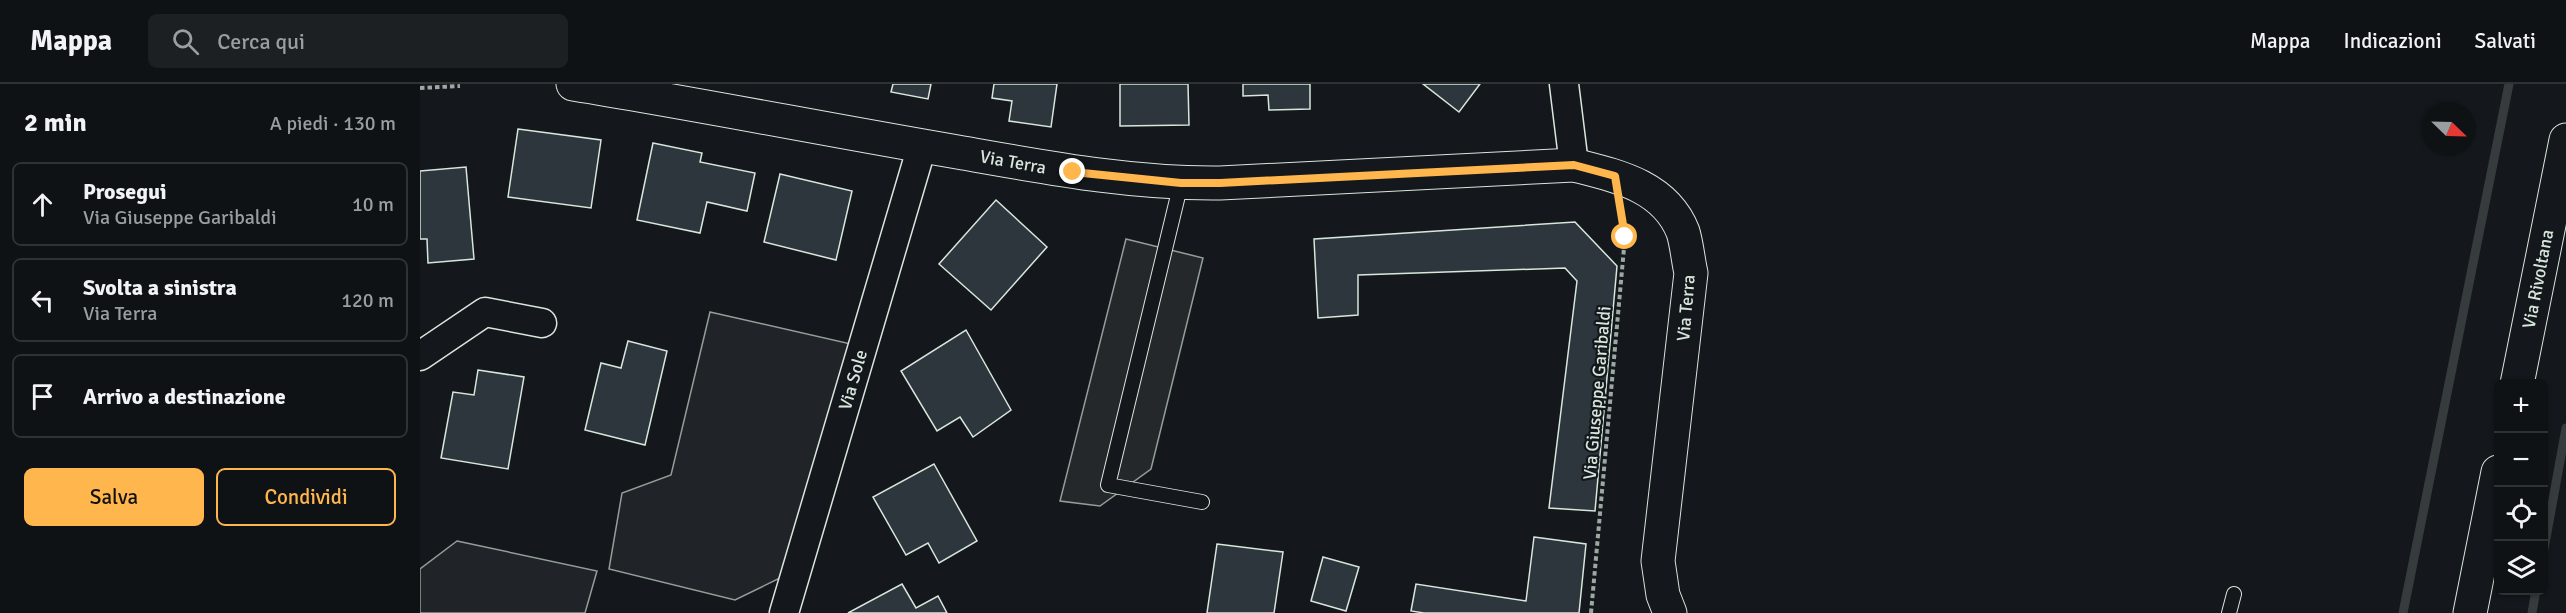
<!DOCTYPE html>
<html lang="it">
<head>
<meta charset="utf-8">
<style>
  :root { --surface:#0f1215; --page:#1d2022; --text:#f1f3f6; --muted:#9b9ea0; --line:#2f3234; --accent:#ffb74d }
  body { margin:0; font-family:Signika,sans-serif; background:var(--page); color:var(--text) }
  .controls { position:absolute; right:18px; bottom:18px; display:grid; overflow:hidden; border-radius:9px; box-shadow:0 2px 4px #0004 }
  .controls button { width:54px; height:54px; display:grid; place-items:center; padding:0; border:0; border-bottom:2px solid var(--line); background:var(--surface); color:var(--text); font:30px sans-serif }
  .compass { position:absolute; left:2002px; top:18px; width:54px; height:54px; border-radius:50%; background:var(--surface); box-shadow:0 2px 4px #0004; rotate:113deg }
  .stop { position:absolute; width:18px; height:18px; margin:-14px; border:4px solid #ffb74d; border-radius:50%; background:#fff }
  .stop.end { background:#ffb74d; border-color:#fff; box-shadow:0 2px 6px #0008 }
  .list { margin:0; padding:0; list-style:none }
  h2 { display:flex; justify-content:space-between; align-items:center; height:78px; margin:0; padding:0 24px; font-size:26px }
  h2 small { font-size:20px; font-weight:400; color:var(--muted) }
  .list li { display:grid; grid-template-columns:39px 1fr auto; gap:18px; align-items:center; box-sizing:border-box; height:84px; margin:0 12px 12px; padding:0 12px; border:2px solid var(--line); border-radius:9px }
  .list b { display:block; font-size:22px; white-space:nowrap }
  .list p { margin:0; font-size:20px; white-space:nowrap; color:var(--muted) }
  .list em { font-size:20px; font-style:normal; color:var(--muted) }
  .actions { display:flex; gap:12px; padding:18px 24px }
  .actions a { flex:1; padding:14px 0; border:2px solid var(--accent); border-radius:9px; text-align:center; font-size:21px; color:var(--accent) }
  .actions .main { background:var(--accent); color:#111 }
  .icon { flex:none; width:33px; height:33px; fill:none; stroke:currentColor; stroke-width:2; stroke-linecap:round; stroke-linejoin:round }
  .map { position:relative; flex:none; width:2146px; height:529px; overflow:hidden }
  header { display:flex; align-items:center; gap:36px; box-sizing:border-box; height:84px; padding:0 30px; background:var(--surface); border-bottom:2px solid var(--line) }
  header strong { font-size:28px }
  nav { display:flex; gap:33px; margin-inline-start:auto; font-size:21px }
  .search { width:420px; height:54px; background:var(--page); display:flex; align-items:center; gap:15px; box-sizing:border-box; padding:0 21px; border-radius:9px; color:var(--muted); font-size:22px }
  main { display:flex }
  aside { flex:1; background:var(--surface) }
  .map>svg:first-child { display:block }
  .green { fill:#202428; stroke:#939e99; stroke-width:1.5 }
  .parking { fill:#24282b; stroke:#939e99; stroke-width:1.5 }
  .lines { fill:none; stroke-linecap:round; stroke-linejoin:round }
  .stream { stroke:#363b3e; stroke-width:9 }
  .building { fill:#2c363c; stroke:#d8e6dc; stroke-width:1.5 }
  .lane-casing { stroke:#d8e6dc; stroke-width:16 }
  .street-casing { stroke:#d8e6dc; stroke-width:31 }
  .secondary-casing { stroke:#d8e6dc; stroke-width:35 }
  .path { stroke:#9da8a2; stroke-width:4; stroke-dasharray:4.5 3; stroke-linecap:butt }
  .lane { stroke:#14181c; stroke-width:14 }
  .street { stroke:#14181c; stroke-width:28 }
  .secondary { stroke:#14181c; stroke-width:33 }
  .route { stroke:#ffb74d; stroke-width:8 }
  .labels { text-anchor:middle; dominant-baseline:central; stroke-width:4.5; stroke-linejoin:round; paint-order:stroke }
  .street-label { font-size:18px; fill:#d8e6dc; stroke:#14181c }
</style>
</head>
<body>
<header>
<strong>Mappa</strong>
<div class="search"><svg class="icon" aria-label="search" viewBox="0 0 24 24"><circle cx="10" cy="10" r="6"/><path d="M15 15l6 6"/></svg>Cerca qui</div>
<nav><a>Mappa</a><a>Indicazioni</a><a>Salvati</a></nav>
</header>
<main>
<aside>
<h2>2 min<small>A piedi · 130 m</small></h2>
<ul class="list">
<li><svg class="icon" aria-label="ahead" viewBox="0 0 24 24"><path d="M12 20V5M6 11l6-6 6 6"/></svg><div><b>Prosegui</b><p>Via Giuseppe Garibaldi</p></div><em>10 m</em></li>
<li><svg class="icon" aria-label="left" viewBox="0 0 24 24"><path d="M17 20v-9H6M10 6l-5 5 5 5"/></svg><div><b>Svolta a sinistra</b><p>Via Terra</p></div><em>120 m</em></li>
<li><svg class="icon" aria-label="arrive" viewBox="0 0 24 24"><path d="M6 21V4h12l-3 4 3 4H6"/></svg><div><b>Arrivo a destinazione</b></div></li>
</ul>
<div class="actions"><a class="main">Salva</a><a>Condividi</a></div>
</aside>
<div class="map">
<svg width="2146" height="529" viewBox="0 0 2146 529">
  <rect width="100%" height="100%" fill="#14181c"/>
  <g class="green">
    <path d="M290,228L431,260L362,493L315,516L189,485L202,409L251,391Z"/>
    <path d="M37,457L177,487L165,529H0V485Z"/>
  </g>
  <path class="parking" d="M706,155L783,174L731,385L680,422L640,417Z"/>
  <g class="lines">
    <g class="stream">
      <path d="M2124,465L2146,344"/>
      <path d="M1983,529L2089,0"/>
      <path d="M2112,529L2116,506"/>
    </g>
  </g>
  <g class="building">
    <path d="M473,0H511L508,15L471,8Z"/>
    <path d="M574,0H637L631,43L589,37L592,17L572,14Z"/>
    <path d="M700,0H768L769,41L700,42Z"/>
    <path d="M823,0H890V25L849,26L848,11L823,12Z"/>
    <path d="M1003,0H1060L1039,28Z"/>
    <path d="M98,45L181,56L171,124L88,113Z"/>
    <path d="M233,59L282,69L280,78L335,89L327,127L287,118L280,149L217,136Z"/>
    <path d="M46,83L54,175L8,179L7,155H0V87Z"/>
    <path d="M360,90L432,107L416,176L344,158Z"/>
    <path d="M576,116L627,163L571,226L519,180Z"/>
    <path d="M1155,138L1197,182L1175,427L1129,424L1157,197L1145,184L938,191V231L898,234L894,155Z"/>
    <path d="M546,246L591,326L553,353L540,333L517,347L481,287Z"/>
    <path d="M208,257L247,267L225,361L165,346L181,279L201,284Z"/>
    <path d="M58,286L104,293L88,385L21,374L33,308L54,311Z"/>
    <path d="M514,380L557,457L519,479L508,459L486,471L453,413Z"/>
    <path d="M1114,453L1166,460L1159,529H1004L991,527L996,500L1106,517Z"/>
    <path d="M797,460L863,468L854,529H787Z"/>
    <path d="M903,473L939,483L926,527L891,517Z"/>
    <path d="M482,500L496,524L518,512L527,529H428Z"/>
  </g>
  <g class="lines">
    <defs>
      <g id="lane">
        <path d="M761,99L688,401L782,418"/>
        <path d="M1809,529L1814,510"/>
      </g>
      <g id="street">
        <path d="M1144,0L1154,81"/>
        <path d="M0,272L65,228L122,239"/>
        <path d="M364,529L502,62"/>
      </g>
      <g id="secondary">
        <path d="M153,0C283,21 413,47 543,69C629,84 713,100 800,99L1154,81C1197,92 1245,102 1263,148C1267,161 1268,176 1271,189L1238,477L1243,511L1250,529"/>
        <path d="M2097,300L2146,56"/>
        <path d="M2050,529L2078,388"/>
      </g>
    </defs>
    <use href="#lane" class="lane-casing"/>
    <use href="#street" class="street-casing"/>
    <use href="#secondary" class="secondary-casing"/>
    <g class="path">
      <path d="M0,4L40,2"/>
      <path d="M1171,529L1205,153L1201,130"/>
    </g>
    <use href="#lane" class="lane"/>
    <use href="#street" class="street"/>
    <use href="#secondary" class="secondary"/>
  </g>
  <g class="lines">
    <path class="route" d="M653,88L761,99H800L1154,81L1195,92L1205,153"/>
  </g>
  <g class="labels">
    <g class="street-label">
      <text transform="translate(593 78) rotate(10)">Via Terra</text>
      <text transform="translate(2118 195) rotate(-79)">Via Rivoltana</text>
      <text transform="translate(1266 224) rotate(-85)">Via Terra</text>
      <text transform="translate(433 296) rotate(-74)">Via Sole</text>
      <text transform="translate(1177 309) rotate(-85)">Via Giuseppe Garibaldi</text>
    </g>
  </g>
</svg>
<div class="controls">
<button>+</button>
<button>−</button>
<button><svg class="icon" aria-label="locate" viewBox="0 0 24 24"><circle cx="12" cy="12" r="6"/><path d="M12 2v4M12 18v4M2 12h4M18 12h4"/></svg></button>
<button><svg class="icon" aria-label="layers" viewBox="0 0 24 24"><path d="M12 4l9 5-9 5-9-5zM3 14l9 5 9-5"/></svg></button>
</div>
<svg class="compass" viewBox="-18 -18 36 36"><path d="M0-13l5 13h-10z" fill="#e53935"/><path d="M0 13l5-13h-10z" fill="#9b9ea0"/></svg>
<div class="stop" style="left:1205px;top:153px"></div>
<div class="stop end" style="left:653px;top:88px"></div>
</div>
</main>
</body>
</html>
